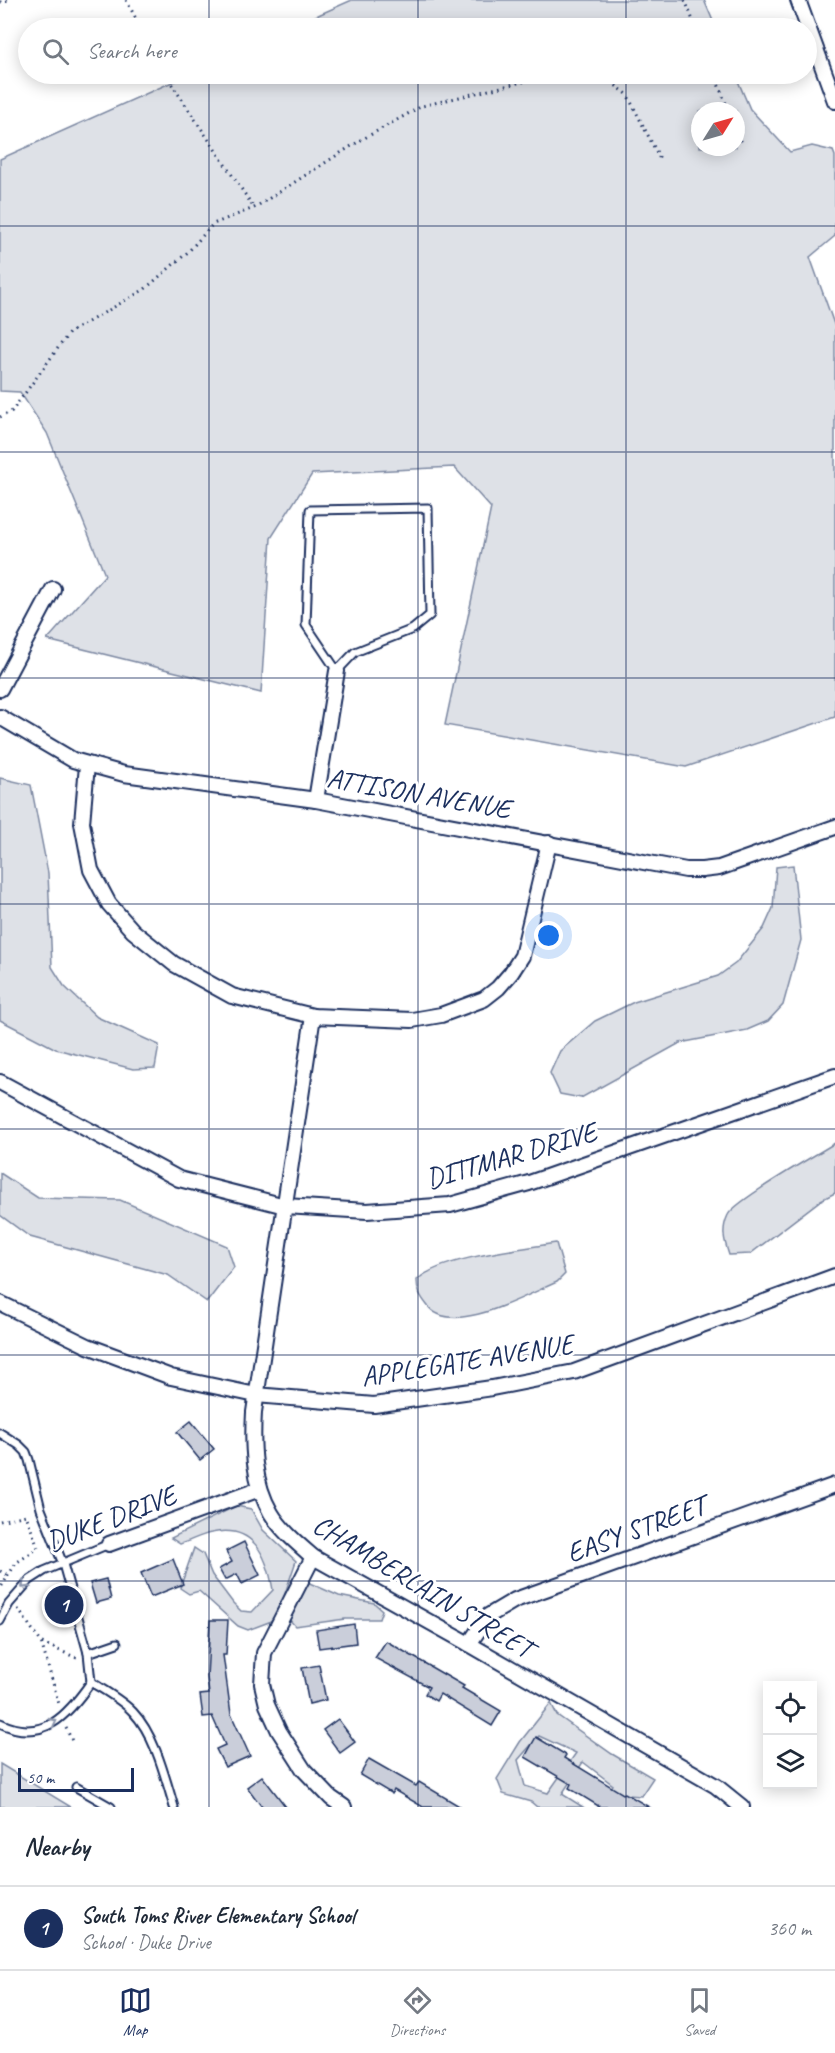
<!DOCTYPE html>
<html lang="en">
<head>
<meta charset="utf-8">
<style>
  :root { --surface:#fff; --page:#f2f2f3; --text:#1f2937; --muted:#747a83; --line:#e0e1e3; --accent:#1b2f5e }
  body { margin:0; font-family:Caveat,sans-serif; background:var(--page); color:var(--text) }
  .controls { position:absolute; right:18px; bottom:18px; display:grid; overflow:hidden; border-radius:0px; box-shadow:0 3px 15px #0003 }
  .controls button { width:54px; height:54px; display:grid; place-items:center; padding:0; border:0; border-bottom:2px solid var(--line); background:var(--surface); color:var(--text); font:30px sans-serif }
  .compass { position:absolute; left:691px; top:102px; width:54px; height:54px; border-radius:50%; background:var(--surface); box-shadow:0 3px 15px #0003; rotate:53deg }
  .scale { position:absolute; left:18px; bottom:15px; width:116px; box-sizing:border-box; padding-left:6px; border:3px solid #1b2f5e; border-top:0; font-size:16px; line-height:21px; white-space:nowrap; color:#1b2f5e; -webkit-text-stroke:4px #fff; paint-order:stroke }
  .you { position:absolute; left:549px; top:936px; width:21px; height:21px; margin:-15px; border:4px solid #fff; border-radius:50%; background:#1a73e8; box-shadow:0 0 0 9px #1a73e833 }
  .badge { display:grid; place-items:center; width:39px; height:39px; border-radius:50%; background:var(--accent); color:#fff; font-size:20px; font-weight:700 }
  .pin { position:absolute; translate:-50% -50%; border:3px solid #fff; box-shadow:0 2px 6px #0006 }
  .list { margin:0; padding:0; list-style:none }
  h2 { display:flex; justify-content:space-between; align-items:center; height:78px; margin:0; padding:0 24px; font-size:26px }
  h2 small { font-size:20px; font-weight:400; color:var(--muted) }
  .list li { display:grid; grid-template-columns:39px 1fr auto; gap:18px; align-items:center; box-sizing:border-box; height:84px; padding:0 24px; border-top:2px solid var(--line) }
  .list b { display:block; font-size:22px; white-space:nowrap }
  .list p { margin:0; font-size:20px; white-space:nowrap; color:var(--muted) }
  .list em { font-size:20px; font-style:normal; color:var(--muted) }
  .icon { flex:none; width:33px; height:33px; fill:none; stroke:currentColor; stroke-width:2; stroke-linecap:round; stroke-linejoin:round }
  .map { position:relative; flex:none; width:835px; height:1807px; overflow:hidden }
  .search { position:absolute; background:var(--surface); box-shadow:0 3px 15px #0003; left:18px; right:18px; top:18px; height:66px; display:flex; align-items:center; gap:15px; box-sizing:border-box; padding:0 21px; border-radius:33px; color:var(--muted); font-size:22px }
  .sheet { height:162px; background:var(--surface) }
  nav { display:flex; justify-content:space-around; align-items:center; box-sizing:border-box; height:84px; border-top:2px solid var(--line); background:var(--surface); font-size:16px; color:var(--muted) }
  nav a { display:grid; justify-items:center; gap:3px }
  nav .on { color:var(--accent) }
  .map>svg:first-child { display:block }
  .green { fill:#dee1e7; stroke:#7c88a2; stroke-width:1.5; fill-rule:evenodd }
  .building { fill:#caceda; stroke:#1b2f5e; stroke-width:1.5 }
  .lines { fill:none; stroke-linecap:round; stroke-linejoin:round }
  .lane-casing { stroke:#1b2f5e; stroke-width:11 }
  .street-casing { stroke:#1b2f5e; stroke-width:18 }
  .path { stroke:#1b2f5e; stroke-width:3; stroke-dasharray:1.5 4.5; stroke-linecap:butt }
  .lane { stroke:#fff; stroke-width:7 }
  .street { stroke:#fff; stroke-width:14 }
  .oneway { stroke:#8d97ae }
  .grid { fill:none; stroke:#1b2f5e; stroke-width:1.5; stroke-opacity:0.55 }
  .labels { text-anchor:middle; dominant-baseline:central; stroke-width:6; stroke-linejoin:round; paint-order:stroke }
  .street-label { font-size:28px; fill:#1b2f5e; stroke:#fff }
</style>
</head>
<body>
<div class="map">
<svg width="835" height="1807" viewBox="0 0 835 1807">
  <rect width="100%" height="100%" fill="#fff"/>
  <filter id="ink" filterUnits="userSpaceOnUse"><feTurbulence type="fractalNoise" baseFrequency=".0167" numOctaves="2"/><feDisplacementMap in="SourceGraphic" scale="12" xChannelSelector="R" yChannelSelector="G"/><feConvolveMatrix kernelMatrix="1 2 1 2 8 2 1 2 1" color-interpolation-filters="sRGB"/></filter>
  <g filter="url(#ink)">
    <g class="green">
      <path d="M352,0H704L716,28H289Z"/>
      <path d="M190,74H735L750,109L790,152L812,146L833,151L835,156V236L810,257L835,327V717L686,767L445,725L491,508L454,467L312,474L271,538L261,693L47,640L105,575L47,433L20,392L0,391V159ZM700,111H736V147H700Z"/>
      <path d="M0,778L31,785L48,873L52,967L64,986L97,1017L159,1045L155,1068L133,1069L56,1049L0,1020Z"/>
      <path d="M793,865L801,940L783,1005L768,1021L747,1030L680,1043L581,1098L560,1094L550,1073L560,1051L595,1021L634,1002L718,976L736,963L764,928L773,908L776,867Z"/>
      <path d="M835,1143V1193L821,1200L750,1254L729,1255C724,1240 721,1230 728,1215C734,1201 817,1154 835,1143Z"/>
      <path d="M0,1173L38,1198L120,1200L227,1246L234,1267L207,1302L168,1275L30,1237L0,1215Z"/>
      <path d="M556,1243L565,1274L557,1282C528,1294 451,1339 427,1305C420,1296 417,1291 417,1280C441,1257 521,1249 556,1243Z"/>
      <path d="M236,1506L251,1509L263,1530L296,1561L278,1614L269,1622L248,1630L238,1626L199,1591L189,1594L180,1588L194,1548L203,1554L212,1575L233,1603L241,1611L252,1612L273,1590C267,1555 253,1523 211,1533C201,1535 190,1541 180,1544L171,1538Z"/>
      <path d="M305,1581L339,1596L374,1603L382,1610L379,1619H345L295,1626L288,1618Z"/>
      <path d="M551,1703L557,1715L612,1754L653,1778L641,1796L615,1794L609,1807H598L613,1785L583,1762L562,1794L583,1807H537L531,1802L503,1794L497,1779L520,1742ZM539,1736L576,1753L548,1793L525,1786L518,1760Z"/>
      <path d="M0,1764L71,1807H0Z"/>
    </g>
    <g class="building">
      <path d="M191,1421L214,1449L200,1460L177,1432Z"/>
      <path d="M244,1542L260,1575L242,1584L237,1574L225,1580L219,1569L232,1562L226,1551Z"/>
      <path d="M173,1559L183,1584L151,1597L141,1573Z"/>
      <path d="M106,1579L111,1599L96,1603L90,1583Z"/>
      <path d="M210,1620H228L226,1655H223L231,1714L250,1756L225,1767L216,1749L225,1745L212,1716L203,1717L200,1695L209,1694L207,1677Z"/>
      <path d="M354,1624L356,1643L319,1648L316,1630Z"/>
      <path d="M386,1641L464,1686L462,1688L501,1711L492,1726L440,1694L436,1701L425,1694L429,1687L375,1658Z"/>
      <path d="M319,1665L326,1700L309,1704L302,1668Z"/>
      <path d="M338,1719L355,1742L340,1753L323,1730Z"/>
      <path d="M536,1737L566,1755L564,1758L623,1794L625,1793L649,1807H600L569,1788L571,1784L525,1757Z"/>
      <path d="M369,1759L416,1786L419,1782L461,1807H423L394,1790L392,1794L360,1775Z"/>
      <path d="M262,1776L286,1807H262L247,1787Z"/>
    </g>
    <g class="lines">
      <defs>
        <g id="lane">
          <path d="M428,508L430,615L413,629L355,652L337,671L306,625L310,510Z"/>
          <path d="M0,1433L19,1445L26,1452L29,1460L41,1509L63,1564L88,1653L91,1682"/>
          <path d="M0,1621L9,1604L30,1580L44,1571L109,1544"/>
          <path d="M88,1653L117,1643"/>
          <path d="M91,1682C105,1691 122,1700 133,1712C155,1735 165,1777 174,1807"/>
          <path d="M0,1723C43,1744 68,1715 91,1682"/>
          <path d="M76,1787L111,1807"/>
        </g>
        <g id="street">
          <path d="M798,0L835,101"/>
          <path d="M0,689L53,589"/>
          <path d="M0,717L73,760L124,774L316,800L686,870H702L719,868L835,827"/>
          <path d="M87,765L82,823L91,870L109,904L133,931L174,964L232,996L313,1016L412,1020L441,1015L484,999L498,988L511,973L522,956L549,843"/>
          <path d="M316,800L337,671"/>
          <path d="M313,1016L254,1412C252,1446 253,1482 271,1513C281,1530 298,1544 313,1557L469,1644L716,1786L742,1807"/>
          <path d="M0,1082L179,1179L285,1206L367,1211L450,1205L529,1183L835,1076"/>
          <path d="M0,1303L88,1346L171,1377L256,1395L374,1405L492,1388L574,1372L835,1276"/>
          <path d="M109,1544L260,1489"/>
          <path d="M313,1557L264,1653L262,1684L267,1705L279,1731L304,1770L331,1798L344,1807"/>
          <path d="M469,1644L488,1616L515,1600L835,1485"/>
        </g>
      </defs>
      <use href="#lane" class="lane-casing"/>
      <use href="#street" class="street-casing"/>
      <g class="path">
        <path d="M126,0L141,28"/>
        <path d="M685,0L696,28"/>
        <path d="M0,2L9,0"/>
        <path d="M165,74L254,208"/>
        <path d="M714,74L729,111"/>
        <path d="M736,129L742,143"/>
        <path d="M0,417L12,411L69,333L145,289L188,252L213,224L254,208L361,140L422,106L539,78L607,79L627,94L660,159"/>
        <path d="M0,1521L26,1515L38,1548L16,1563L0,1589"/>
        <path d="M0,1571L8,1575"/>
        <path d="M18,1609L41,1642L59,1704"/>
        <path d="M42,1643L77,1658"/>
        <path d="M66,1728L73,1743"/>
      </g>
      <use href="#lane" class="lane"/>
      <use href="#street" class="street"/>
    </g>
    <defs><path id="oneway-chevron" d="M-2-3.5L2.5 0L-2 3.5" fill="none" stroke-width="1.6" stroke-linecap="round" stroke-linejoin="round" transform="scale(1.5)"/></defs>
    <g class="oneway">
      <use href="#oneway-chevron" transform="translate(25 1585) rotate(136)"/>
      <use href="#oneway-chevron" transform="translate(53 1722) rotate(-29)"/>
    </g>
  </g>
  <path class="grid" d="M209,0V28M418,0V28M626,0V28M209,74V1807M418,74V1807M626,74V1807M0,226H835M0,452H835M0,678H835M0,904H835M0,1129H835M0,1355H835M0,1581H835"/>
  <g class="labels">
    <g class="street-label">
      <text transform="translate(419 793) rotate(10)">ATTISON AVENUE</text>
      <text transform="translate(511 1155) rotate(-16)">DITTMAR DRIVE</text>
      <text transform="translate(467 1360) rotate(-9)">APPLEGATE AVENUE</text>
      <text transform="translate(111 1518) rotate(-21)">DUKE DRIVE</text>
      <text transform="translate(636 1529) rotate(-20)">EASY STREET</text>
      <text transform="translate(423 1586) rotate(31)">CHAMBERLAIN STREET</text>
    </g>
  </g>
</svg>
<div class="controls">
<button><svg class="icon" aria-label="locate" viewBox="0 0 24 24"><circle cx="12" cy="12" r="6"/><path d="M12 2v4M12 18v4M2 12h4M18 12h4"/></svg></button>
<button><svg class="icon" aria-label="layers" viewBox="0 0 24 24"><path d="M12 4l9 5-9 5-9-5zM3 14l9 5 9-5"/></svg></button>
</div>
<svg class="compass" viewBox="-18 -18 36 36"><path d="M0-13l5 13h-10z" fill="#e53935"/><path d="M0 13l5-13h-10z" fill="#747a83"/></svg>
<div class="scale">50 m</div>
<div class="you"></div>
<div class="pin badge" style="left:64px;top:1605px">1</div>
<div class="search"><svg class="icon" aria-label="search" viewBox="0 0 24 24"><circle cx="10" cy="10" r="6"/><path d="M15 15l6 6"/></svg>Search here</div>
</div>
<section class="sheet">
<h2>Nearby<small></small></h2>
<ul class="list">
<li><span class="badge">1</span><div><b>South Toms River Elementary School</b><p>School · Duke Drive</p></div><em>360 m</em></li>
</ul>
</section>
<nav>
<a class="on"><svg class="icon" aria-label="map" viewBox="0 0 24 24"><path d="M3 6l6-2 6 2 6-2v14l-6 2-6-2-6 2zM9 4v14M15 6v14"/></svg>Map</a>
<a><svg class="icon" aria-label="directions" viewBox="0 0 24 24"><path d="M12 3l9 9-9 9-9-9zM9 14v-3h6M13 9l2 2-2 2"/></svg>Directions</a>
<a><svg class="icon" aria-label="saved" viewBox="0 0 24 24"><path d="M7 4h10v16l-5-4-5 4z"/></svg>Saved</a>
</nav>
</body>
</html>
